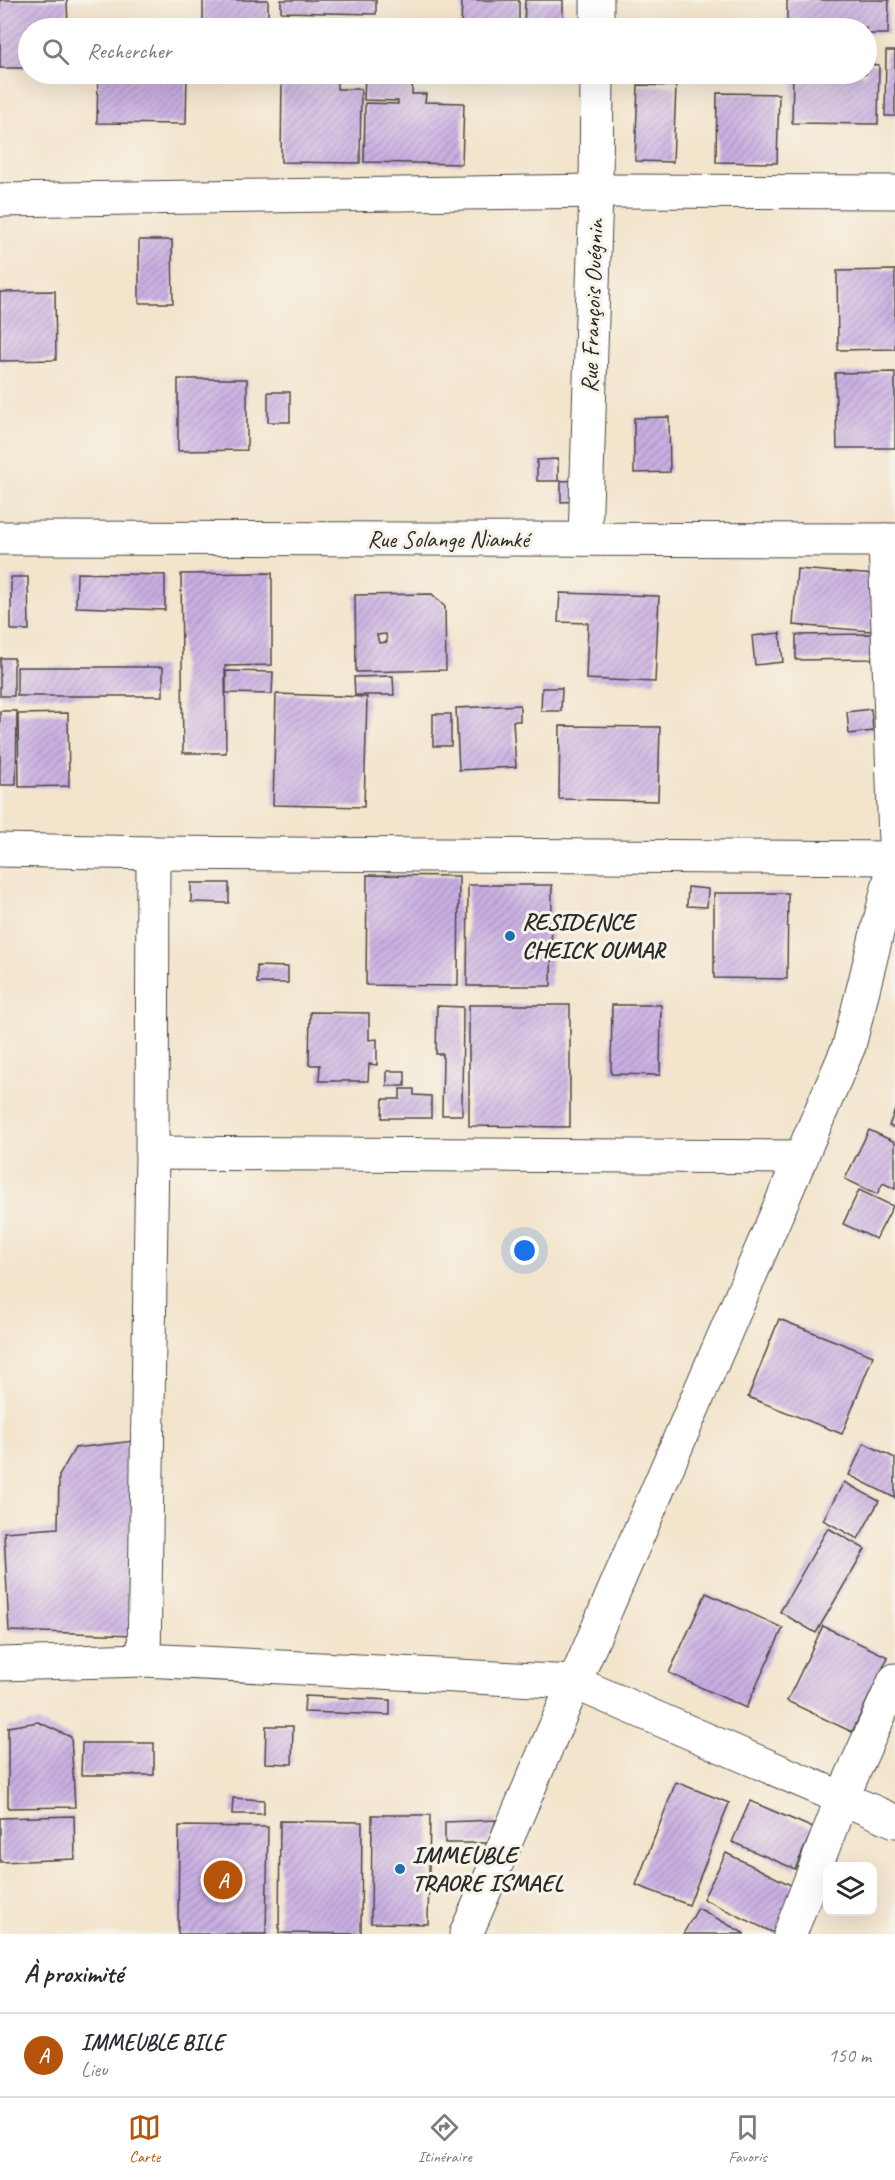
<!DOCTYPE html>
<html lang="fr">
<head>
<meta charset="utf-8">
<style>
  :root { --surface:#fff; --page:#f2f2f3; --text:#2b2b33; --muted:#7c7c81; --line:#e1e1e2; --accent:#b45309 }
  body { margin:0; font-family:Caveat,sans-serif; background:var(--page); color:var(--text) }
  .controls { position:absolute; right:18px; bottom:18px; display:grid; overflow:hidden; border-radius:12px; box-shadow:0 6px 24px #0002 }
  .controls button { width:54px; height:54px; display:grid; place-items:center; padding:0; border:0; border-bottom:2px solid var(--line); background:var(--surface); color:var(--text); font:30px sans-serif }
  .you { position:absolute; left:525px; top:1251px; width:21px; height:21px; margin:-15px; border:4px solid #fff; border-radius:50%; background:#1a73e8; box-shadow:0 0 0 9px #1a73e833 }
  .badge { display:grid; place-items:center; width:39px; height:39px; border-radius:50%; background:var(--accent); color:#fff; font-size:20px; font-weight:700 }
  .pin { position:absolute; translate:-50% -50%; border:3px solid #fff; box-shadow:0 2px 6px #0006 }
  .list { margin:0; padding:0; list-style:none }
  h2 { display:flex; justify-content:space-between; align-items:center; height:78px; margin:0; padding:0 24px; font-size:26px }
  h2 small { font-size:20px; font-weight:400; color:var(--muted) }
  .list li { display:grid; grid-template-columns:39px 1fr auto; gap:18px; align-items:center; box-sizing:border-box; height:84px; padding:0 24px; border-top:2px solid var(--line) }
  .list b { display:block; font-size:22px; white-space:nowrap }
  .list p { margin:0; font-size:20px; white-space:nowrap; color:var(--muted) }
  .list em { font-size:20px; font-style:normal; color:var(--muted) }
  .icon { flex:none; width:33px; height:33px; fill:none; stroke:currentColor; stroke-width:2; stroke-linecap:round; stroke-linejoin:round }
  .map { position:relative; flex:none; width:895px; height:1934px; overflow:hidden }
  .search { position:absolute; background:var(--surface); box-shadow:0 6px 24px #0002; left:18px; right:18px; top:18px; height:66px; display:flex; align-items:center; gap:15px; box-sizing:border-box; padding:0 21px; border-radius:33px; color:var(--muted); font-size:22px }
  .sheet { height:162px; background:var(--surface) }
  nav { display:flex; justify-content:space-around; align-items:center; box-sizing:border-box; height:84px; border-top:2px solid var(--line); background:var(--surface); font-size:16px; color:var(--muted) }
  nav a { display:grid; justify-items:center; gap:3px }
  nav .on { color:var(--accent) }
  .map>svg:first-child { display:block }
  .building { fill:url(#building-hatch); fill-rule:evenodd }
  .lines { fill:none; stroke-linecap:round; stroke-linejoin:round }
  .minor-casing { stroke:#494743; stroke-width:35 }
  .minor { stroke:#fff; stroke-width:33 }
  .poi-dot { fill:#1f6fb2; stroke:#f7f3e8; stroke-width:2 }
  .labels { text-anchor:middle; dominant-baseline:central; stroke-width:6; stroke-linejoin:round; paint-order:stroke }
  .street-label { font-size:24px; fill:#2b2b2b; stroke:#f7f3e8 }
  .poi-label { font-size:24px; font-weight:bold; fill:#2b2b2b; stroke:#f7f3e8; text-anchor:start }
</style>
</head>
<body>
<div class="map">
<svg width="895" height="1934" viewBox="0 0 895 1934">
  <defs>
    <pattern id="building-hatch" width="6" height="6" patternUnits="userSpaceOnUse" patternTransform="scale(1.5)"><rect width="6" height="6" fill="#c9afe3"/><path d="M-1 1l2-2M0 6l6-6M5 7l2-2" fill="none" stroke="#a38fb8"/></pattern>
  </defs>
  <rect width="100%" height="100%" fill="#f7f3e8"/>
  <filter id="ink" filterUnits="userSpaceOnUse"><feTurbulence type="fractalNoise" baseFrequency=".0167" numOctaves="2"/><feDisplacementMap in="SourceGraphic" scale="12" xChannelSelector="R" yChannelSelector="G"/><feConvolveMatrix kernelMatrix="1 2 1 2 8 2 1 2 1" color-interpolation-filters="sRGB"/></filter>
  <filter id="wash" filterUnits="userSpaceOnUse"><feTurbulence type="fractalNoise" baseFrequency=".008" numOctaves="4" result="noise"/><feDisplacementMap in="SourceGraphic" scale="24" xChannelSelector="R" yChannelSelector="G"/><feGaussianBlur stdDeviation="1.35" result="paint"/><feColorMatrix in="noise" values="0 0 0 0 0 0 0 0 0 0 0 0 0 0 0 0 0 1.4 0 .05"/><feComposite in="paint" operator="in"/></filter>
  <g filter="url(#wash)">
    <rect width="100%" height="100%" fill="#f3e4cc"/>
    <g id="blocks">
      <g class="building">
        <path d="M0,0H67L68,28H28V68H0Z"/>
        <rect x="203" y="0" width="65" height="28"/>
        <path d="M281,0H376V14L281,12Z"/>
        <path d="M462,0H519V28H461Z"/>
        <path d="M525,0H563V28H524Z"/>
        <path d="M787,0H889L888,34H866V28H787Z"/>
        <path d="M278,20L307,21V28H278Z"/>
        <path d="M886,51H895V116H885Z"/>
        <path d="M866,64L879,65L878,124L792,123L793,74H866Z"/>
        <path d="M98,74H187L186,124L97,123Z"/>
        <path d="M282,74H337V89H361L360,163L281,162Z"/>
        <path d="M365,74H413L412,94H426L425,102L464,103L462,164L364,162L365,103L398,104V101L364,100Z"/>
        <path d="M638,85L676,86L673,162L635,161Z"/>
        <path d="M717,93L779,94L777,163L716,162Z"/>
        <path d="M139,240H172L173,303H139Z"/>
        <path d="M895,270V349L838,350L837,271Z"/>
        <path d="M55,291L56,360L0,361V292Z"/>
        <path d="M895,372V448H837L835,373Z"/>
        <path d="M178,379H247V450L178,451Z"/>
        <rect x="268" y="392" width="22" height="30"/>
        <path d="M669,417L670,472L634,473V418Z"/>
        <path d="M558,459V481H537V460Z"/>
        <path d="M581,480L582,501L561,502V481Z"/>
        <path d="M797,569L876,575L871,631L793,625Z"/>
        <path d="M77,573L165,575V610L76,607Z"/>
        <path d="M272,573V665L225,666L226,753H183L181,574Z"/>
        <path d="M11,577H28L29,630H11Z"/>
        <path d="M560,593L659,596L655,682L586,679L588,623L558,622Z"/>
        <path d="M432,594L445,607L446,670L356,672L355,595ZM386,634L387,642L379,643L377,635Z"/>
        <path d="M780,633L783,662L755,665L752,636Z"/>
        <path d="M872,634V659L796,660V635Z"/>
        <rect x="0" y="658" width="14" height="38"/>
        <rect x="17" y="667" width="146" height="29"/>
        <path d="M226,671L273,672L272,694L226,693Z"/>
        <path d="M393,676L394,695H355L354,677Z"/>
        <path d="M542,688H562L561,711H541Z"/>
        <path d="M276,694L367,697L364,807L273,805Z"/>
        <path d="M520,705V721H513L516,767L459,770L456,708Z"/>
        <path d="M871,709L873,731L849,734L847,712Z"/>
        <path d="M0,711H17L16,785H0Z"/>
        <path d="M68,713L69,786L19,787L18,714Z"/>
        <rect x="433" y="714" width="18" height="32"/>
        <path d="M560,726L660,727L658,801L559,799Z"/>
        <path d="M367,875L459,876L458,986L366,985Z"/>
        <path d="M191,883H229V903L191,902Z"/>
        <path d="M468,885H552L551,986H467Z"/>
        <path d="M688,887L708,889L707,907L687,906Z"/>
        <path d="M714,893H788L787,979L714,978Z"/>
        <path d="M257,966L288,967V983H257Z"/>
        <path d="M469,1005H570V1127L469,1126Z"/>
        <path d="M612,1005H661L660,1075L611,1074Z"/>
        <path d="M437,1006L463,1007L462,1115H442L443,1054H436Z"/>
        <path d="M310,1012L369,1013V1040L377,1039V1065L369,1064L368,1081H319L320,1065H309Z"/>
        <rect x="387" y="1071" width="18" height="15"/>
        <path d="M400,1089H414V1095L431,1096V1118H382L383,1099H400Z"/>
        <path d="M895,1110V1128L889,1126Z"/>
        <path d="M869,1130L895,1142V1189L883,1183L877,1194L845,1179Z"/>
        <path d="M859,1190L893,1206L876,1239L843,1224Z"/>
        <path d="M779,1319L873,1356L842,1434L748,1397Z"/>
        <path d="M142,1440L135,1635L9,1631L4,1532L58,1528L59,1476L75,1448Z"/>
        <path d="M864,1443L895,1458V1498L849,1475Z"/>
        <path d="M844,1482L879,1501L858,1539L823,1520Z"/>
        <path d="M828,1528L865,1549L816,1633L780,1612Z"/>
        <path d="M706,1593L783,1628L746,1708L669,1673Z"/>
        <path d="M823,1626L888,1657L852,1732L787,1701Z"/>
        <path d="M305,1696L390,1700V1715L304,1712Z"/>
        <path d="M38,1722L71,1737L75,1807L8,1808V1727Z"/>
        <path d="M266,1726H293L292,1764L265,1763Z"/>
        <path d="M82,1743H154V1775H81Z"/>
        <path d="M676,1782L729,1803L689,1905L636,1885Z"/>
        <path d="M233,1798L264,1800V1814H232Z"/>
        <path d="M750,1801L813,1828L795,1869L732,1842Z"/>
        <path d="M372,1815H430L428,1924L371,1923Z"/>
        <path d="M74,1816L75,1859L0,1862V1818Z"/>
        <path d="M496,1820L488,1843H445V1822Z"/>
        <path d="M280,1821L362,1822L361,1934L279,1933Z"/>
        <path d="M179,1826L268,1827L266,1934H178Z"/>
        <path d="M726,1853L799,1889L776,1934L703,1899Z"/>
        <path d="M698,1908L745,1934H683Z"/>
      </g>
    </g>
  </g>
  <g filter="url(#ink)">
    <use href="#blocks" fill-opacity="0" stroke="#494743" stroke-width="1.5"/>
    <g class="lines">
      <defs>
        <g id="minor">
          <path d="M597,28V0"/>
          <path d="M0,200L596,191L895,192"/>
          <path d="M0,538L895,540"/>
          <path d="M585,539L596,191L597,74"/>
          <path d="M885,540L895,842"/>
          <path d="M0,850L153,853L895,858"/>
          <path d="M152,1153L802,1157"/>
          <path d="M144,1660L152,1153L153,853"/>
          <path d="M0,1664L144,1660L573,1682L895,1821"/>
          <path d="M466,1934L849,1046L895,860"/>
          <path d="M790,1934L842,1798L895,1680"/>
        </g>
      </defs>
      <use href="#minor" class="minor-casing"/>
      <use href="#minor" class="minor"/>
    </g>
  </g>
  <g class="poi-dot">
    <circle cx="510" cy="936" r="6"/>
    <circle cx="400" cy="1869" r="6"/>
  </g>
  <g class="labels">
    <g class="street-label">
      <text transform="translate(592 306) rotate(-88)">Rue François Ouégnin</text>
      <text x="448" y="539">Rue Solange Niamké</text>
    </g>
    <g class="poi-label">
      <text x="522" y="922">RESIDENCE<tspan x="522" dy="28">CHEICK OUMAR</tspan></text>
      <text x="412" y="1855">IMMEUBLE<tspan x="412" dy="28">TRAORE ISMAEL</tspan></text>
    </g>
  </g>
</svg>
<div class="controls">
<button><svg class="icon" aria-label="layers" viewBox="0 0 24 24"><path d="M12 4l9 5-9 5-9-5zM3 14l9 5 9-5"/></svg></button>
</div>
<div class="you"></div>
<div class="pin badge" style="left:223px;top:1880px">A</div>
<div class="search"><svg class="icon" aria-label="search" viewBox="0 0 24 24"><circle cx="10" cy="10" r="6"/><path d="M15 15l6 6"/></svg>Rechercher</div>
</div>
<section class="sheet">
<h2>À proximité<small></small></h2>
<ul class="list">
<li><span class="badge">A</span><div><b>IMMEUBLE BILE</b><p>Lieu</p></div><em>150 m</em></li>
</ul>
</section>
<nav>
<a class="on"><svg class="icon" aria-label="map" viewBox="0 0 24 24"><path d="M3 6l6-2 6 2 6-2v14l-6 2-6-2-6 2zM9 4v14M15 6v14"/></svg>Carte</a>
<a><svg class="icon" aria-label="directions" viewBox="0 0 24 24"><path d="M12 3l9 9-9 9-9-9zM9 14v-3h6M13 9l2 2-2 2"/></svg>Itinéraire</a>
<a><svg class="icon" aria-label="saved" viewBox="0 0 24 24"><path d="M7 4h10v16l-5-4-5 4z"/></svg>Favoris</a>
</nav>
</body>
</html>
